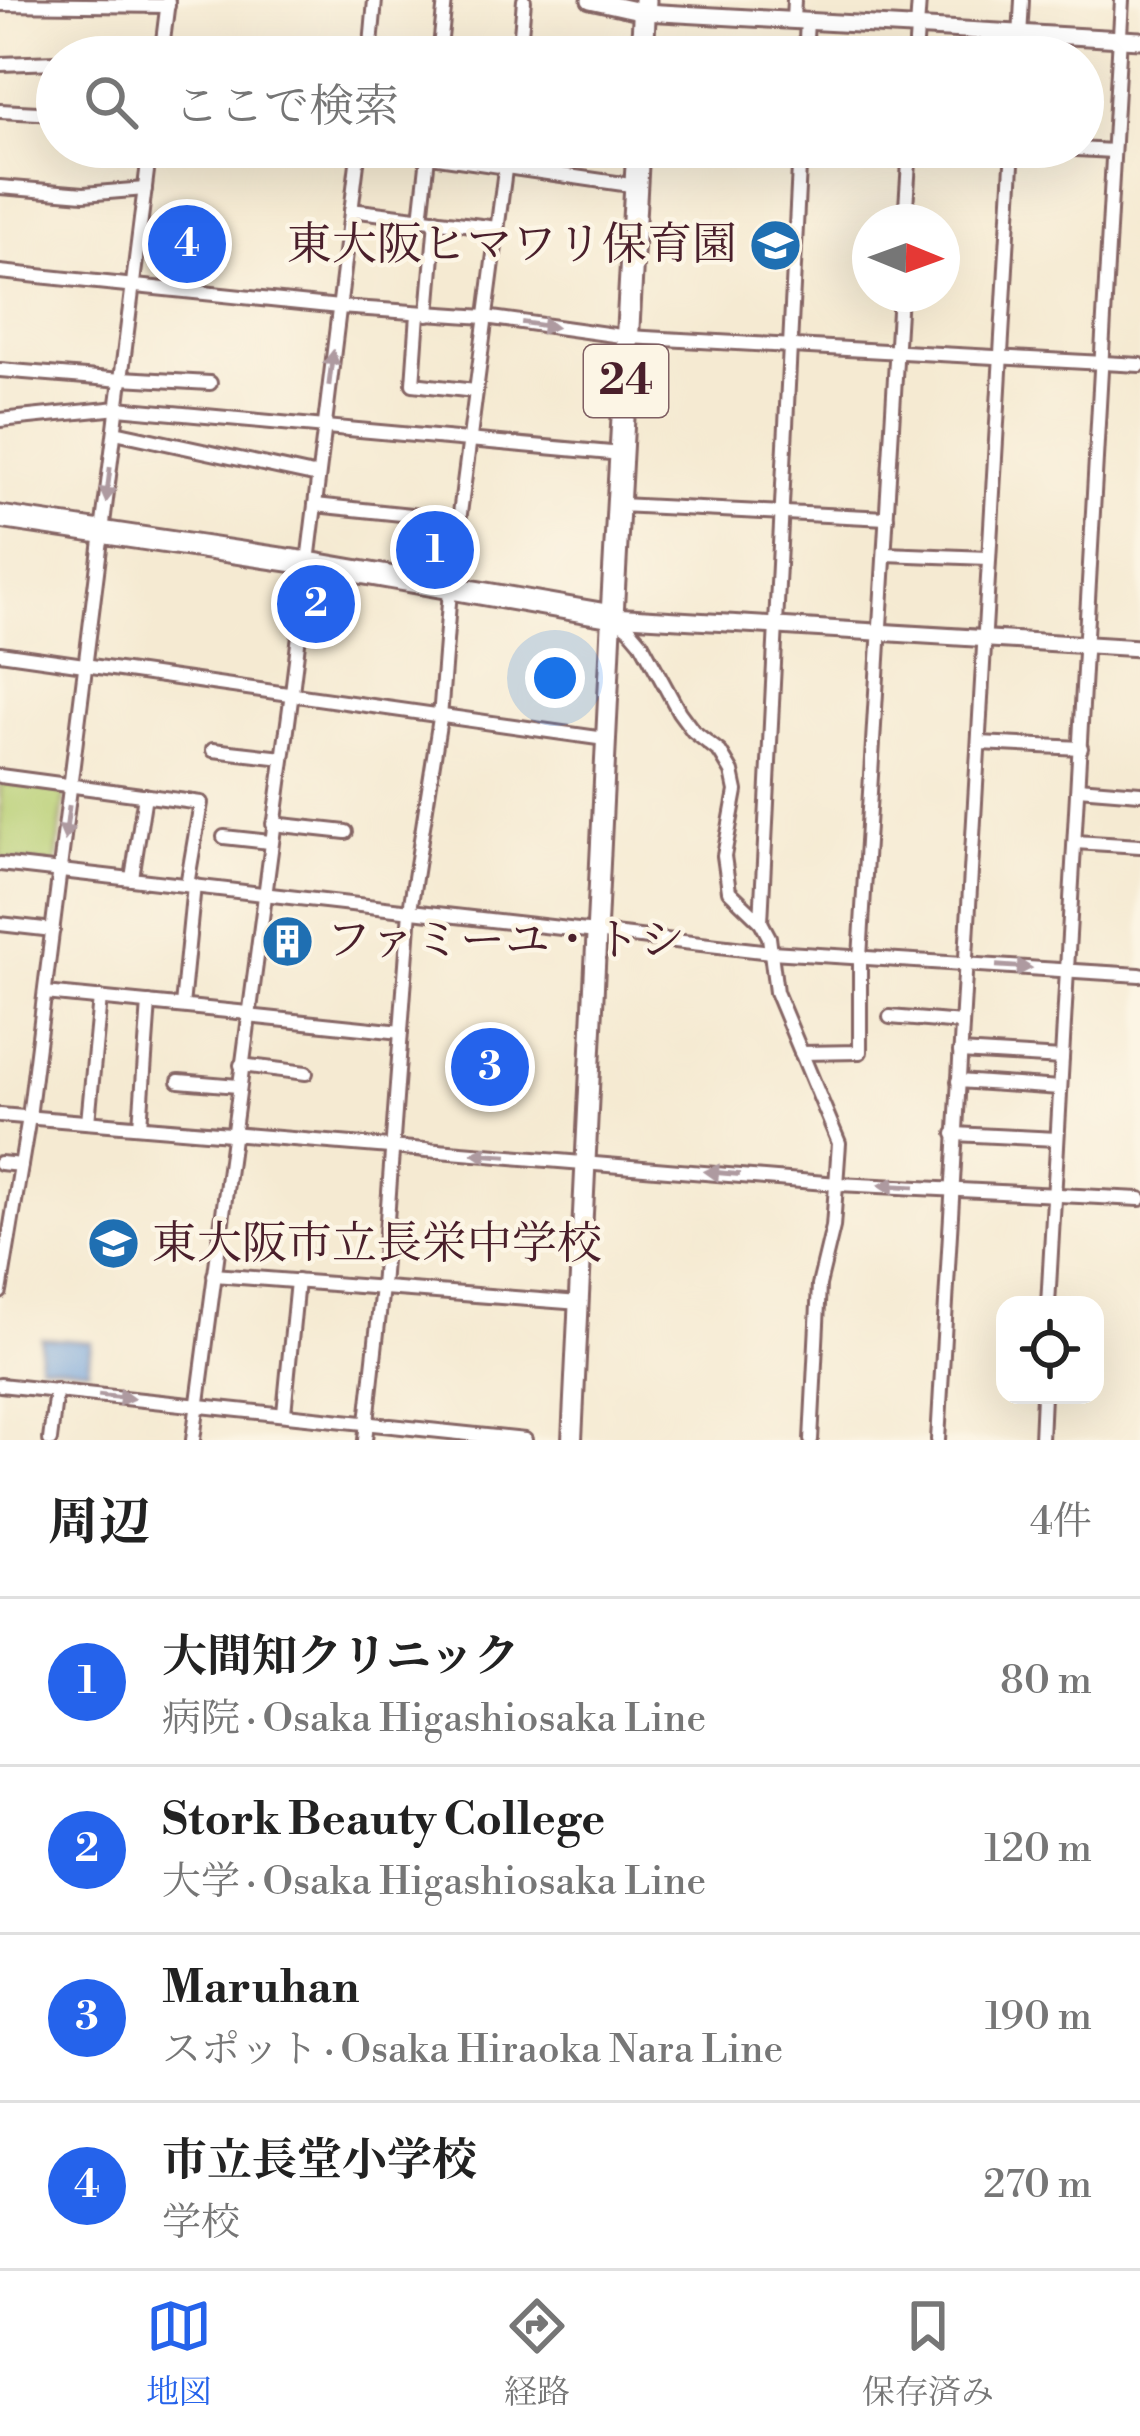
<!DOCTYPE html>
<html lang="ja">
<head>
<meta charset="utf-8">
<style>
  :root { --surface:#fff; --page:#f2f2f2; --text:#222; --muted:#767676; --line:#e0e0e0; --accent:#2563eb }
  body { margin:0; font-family:"Libre Bodoni","Noto Serif JP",serif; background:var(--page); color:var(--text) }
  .controls { position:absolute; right:36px; bottom:36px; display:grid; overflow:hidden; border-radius:24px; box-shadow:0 12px 48px #0002 }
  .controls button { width:108px; height:108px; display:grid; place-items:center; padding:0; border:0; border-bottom:3px solid var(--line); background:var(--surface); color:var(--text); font:60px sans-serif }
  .compass { position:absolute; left:852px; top:204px; width:108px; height:108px; border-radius:50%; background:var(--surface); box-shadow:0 12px 48px #0002; rotate:91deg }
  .you { position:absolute; left:555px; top:678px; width:42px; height:42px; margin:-30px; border:9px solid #fff; border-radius:50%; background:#1a73e8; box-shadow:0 0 0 18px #1a73e833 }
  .badge { display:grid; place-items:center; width:78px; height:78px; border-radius:50%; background:var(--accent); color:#fff; font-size:39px; font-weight:700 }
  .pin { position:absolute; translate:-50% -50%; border:6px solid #fff; box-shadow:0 3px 12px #0006 }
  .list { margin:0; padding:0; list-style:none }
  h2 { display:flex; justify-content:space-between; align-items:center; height:156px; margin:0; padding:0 48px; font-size:51px }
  h2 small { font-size:39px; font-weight:400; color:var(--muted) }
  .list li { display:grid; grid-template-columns:78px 1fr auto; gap:36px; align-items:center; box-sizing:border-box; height:168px; padding:0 48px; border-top:3px solid var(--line) }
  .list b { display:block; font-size:45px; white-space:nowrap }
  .list p { margin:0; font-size:39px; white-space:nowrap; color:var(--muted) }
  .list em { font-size:39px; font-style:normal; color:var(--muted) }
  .icon { flex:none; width:66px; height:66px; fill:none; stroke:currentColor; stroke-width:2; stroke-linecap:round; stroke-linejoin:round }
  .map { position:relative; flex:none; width:1140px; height:1440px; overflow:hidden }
  .search { position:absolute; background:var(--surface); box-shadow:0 12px 48px #0002; left:36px; right:36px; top:36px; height:132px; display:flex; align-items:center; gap:30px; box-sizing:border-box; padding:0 42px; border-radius:66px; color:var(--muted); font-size:45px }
  .sheet { height:828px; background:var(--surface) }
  nav { display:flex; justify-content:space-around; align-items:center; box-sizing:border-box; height:168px; border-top:3px solid var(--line); background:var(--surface); font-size:33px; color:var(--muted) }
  nav a { display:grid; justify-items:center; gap:6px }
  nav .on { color:var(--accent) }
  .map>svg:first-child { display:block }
  .green { fill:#b8cf74; stroke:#817750; stroke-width:3 }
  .water { fill:#6fa0d9; stroke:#5c6082; stroke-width:3 }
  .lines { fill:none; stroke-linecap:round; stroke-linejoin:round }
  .minor-casing { stroke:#866665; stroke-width:18 }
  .tertiary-casing { stroke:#866665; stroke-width:21 }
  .secondary-casing { stroke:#866665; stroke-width:24 }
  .primary-casing { stroke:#866665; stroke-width:27 }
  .minor { stroke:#fff; stroke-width:12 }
  .tertiary { stroke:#fff; stroke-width:15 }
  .secondary { stroke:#fff; stroke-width:18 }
  .primary { stroke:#fff; stroke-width:21 }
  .oneway { fill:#ae9aa0 }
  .labels { text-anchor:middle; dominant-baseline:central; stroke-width:9; stroke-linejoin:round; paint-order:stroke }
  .shield { fill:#fcf5e5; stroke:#7f5f63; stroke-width:3 }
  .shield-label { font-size:42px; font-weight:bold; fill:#4a1f2b }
  .poi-label { font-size:45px; fill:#4a1f2b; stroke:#fcf5e5; text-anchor:start }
</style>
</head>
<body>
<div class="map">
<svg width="1140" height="1440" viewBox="0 0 1140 1440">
  <rect width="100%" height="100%" fill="#fcf5e5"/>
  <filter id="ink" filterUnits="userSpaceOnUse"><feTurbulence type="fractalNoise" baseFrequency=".00833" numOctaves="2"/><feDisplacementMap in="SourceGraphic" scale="24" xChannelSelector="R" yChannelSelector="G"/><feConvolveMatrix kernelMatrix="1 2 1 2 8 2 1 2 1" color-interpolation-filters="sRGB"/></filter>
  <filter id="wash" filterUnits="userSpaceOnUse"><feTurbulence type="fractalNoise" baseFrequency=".004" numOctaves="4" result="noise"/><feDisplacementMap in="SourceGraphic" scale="48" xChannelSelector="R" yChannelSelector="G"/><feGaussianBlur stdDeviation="2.7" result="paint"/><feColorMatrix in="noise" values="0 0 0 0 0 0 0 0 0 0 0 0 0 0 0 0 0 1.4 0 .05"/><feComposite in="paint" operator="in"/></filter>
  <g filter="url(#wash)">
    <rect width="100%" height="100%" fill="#f5ead2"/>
    <path class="green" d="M0,782L65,791L56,865L0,859Z"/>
    <g class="water">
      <path d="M159,247L209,251L207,267L158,263Z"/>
      <path d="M41,1338L91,1342L88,1369L39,1364Z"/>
    </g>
  </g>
  <g filter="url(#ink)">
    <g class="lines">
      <defs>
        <g id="minor">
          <path d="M0,4L168,6"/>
          <path d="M793,20L794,0"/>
          <path d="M161,57L168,1"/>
          <path d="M370,57L375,0"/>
          <path d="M439,57L445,0"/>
          <path d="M519,57L524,0"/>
          <path d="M805,57L807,21"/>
          <path d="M915,57L919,0"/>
          <path d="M1019,57L1022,0"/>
          <path d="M0,64L57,62"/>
          <path d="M0,111L57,114"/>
          <path d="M369,147L637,186"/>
          <path d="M1041,147L1113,151"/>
          <path d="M0,187L84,194L145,189"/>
          <path d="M351,210L497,228"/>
          <path d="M421,219L429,147"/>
          <path d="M905,222L910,147"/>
          <path d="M0,272L339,307L485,317L628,337L1140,365"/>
          <path d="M418,314L413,384L475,391"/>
          <path d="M428,314L436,220"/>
          <path d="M0,370L122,380"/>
          <path d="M122,378L210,383"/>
          <path d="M0,420L118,408L622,454"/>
          <path d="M115,432L318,476"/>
          <path d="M315,505L459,520"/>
          <path d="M619,505L887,518"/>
          <path d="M885,554L988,558"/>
          <path d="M613,616L630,629L641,642L679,712L693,731L720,752L732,772L736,791L724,856L729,891L761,922L769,937L776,992L839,1143L833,1227L819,1285L811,1440"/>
          <path d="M0,653L605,739"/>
          <path d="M979,743L1081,748"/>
          <path d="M213,750L283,758"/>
          <path d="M0,776L201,803L187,885"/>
          <path d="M1078,788L1140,793"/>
          <path d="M273,824L346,832"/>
          <path d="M224,837L270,842"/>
          <path d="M1075,842L1140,846"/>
          <path d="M0,864L771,952L1140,975"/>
          <path d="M132,878L145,795"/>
          <path d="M761,922L800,147"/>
          <path d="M0,924L53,930"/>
          <path d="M45,993L248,1013"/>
          <path d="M182,1006L194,885"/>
          <path d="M247,1016L401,1032"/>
          <path d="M890,1017L962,1023"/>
          <path d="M960,1052L1062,1058"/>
          <path d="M801,1053L860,1052V958L900,294"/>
          <path d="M241,1065L306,1073"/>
          <path d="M179,1081L238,1086"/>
          <path d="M958,1081L1060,1088"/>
          <path d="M0,1115L838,1184L1140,1199"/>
          <path d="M88,1122L100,998"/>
          <path d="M140,1126L149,1003"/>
          <path d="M954,1134L1057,1139"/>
          <path d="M0,1163L21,1165"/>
          <path d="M214,1275L580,1303"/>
          <path d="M0,1292L29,1117L150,147"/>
          <path d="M1048,1305L1122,0"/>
          <path d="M0,1385L525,1440"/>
          <path d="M284,1413L297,1281"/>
          <path d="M50,1440L56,1390"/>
          <path d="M193,1440L292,692L359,147"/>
          <path d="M365,1440L382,1287L410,910L440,718L450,590L508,147"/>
          <path d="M938,1440L1013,147"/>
          <path d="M1041,1440L1043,1395"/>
        </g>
        <g id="tertiary">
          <path d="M590,0L644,12L1140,40"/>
          <path d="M612,616L1140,648"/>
        </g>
        <path id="secondary" d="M572,1440L612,616"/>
        <g id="primary">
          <path d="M642,57L645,0"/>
          <path d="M0,517L308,563L612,616L638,147"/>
        </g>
      </defs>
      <use href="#minor" class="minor-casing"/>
      <use href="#tertiary" class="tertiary-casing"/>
      <use href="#secondary" class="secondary-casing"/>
      <use href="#primary" class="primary-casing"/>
      <use href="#minor" class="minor"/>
      <use href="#tertiary" class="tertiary"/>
      <use href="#secondary" class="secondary"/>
      <use href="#primary" class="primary"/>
    </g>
    <defs><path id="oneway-solid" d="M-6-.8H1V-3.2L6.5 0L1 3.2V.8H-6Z" transform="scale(3)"/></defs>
    <g class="oneway">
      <use href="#oneway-solid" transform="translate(539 325) rotate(8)"/>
      <use href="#oneway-solid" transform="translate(331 368) rotate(-83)"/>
      <use href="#oneway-solid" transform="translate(108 485) rotate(97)"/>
      <use href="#oneway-solid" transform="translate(67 823) rotate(97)"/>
      <use href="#oneway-solid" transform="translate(1014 967) rotate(4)"/>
      <use href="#oneway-solid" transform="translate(490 1155) rotate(-176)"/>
      <use href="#oneway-solid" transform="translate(722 1173) rotate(-175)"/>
      <use href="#oneway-solid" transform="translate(897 1186) rotate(-177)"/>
      <use href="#oneway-solid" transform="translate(116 1397) rotate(6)"/>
    </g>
  </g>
  <defs>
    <symbol id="school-disc" viewBox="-11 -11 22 22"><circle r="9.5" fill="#1f6fb2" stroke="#fcf5e5"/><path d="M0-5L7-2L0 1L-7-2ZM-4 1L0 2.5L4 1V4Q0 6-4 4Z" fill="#fff"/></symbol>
    <symbol id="building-disc" viewBox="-11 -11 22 22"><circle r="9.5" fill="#1f6fb2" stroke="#fcf5e5"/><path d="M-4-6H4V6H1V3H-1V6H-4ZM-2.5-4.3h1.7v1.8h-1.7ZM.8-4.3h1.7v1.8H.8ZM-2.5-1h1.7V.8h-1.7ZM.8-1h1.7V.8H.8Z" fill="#fff"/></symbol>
  </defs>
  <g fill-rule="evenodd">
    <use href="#school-disc" x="746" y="216" width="59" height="59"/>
    <use href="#building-disc" x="258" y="912" width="59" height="59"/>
    <use href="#school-disc" x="84" y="1214" width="59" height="59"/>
  </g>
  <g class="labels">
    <rect class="shield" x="584" y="345" width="84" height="72" rx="9"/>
    <g class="shield-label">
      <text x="626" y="381">24</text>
    </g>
    <g class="poi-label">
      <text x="737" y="245" text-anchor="end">東大阪ヒマワリ保育園</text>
      <text x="326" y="941">ファミーユ・トシ</text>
      <text x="152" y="1244">東大阪市立長栄中学校</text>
    </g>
  </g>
</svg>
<div class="controls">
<button><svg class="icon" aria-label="locate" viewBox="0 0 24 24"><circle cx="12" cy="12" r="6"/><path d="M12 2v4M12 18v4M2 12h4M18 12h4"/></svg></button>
</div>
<svg class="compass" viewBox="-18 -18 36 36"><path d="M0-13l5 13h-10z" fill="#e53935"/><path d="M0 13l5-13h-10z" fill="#767676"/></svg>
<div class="you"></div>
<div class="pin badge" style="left:435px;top:550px">1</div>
<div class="pin badge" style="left:316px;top:604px">2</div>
<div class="pin badge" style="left:490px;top:1067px">3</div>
<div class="pin badge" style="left:187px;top:244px">4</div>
<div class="search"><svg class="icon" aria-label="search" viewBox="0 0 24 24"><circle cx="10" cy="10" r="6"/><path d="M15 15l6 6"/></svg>ここで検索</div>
</div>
<section class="sheet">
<h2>周辺<small>4件</small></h2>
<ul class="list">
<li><span class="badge">1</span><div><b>大間知クリニック</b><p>病院 · Osaka Higashiosaka Line</p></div><em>80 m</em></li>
<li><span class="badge">2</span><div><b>Stork Beauty College</b><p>大学 · Osaka Higashiosaka Line</p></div><em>120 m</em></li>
<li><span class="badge">3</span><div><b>Maruhan</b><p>スポット · Osaka Hiraoka Nara Line</p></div><em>190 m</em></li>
<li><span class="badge">4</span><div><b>市立長堂小学校</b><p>学校</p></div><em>270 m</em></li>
</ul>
</section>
<nav>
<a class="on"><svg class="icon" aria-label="map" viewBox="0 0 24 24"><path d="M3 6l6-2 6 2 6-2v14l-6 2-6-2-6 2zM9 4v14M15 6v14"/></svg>地図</a>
<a><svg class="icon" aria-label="directions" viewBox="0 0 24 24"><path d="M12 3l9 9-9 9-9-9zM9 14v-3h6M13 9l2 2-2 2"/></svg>経路</a>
<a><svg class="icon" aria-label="saved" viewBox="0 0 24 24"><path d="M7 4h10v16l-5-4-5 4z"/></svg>保存済み</a>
</nav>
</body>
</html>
